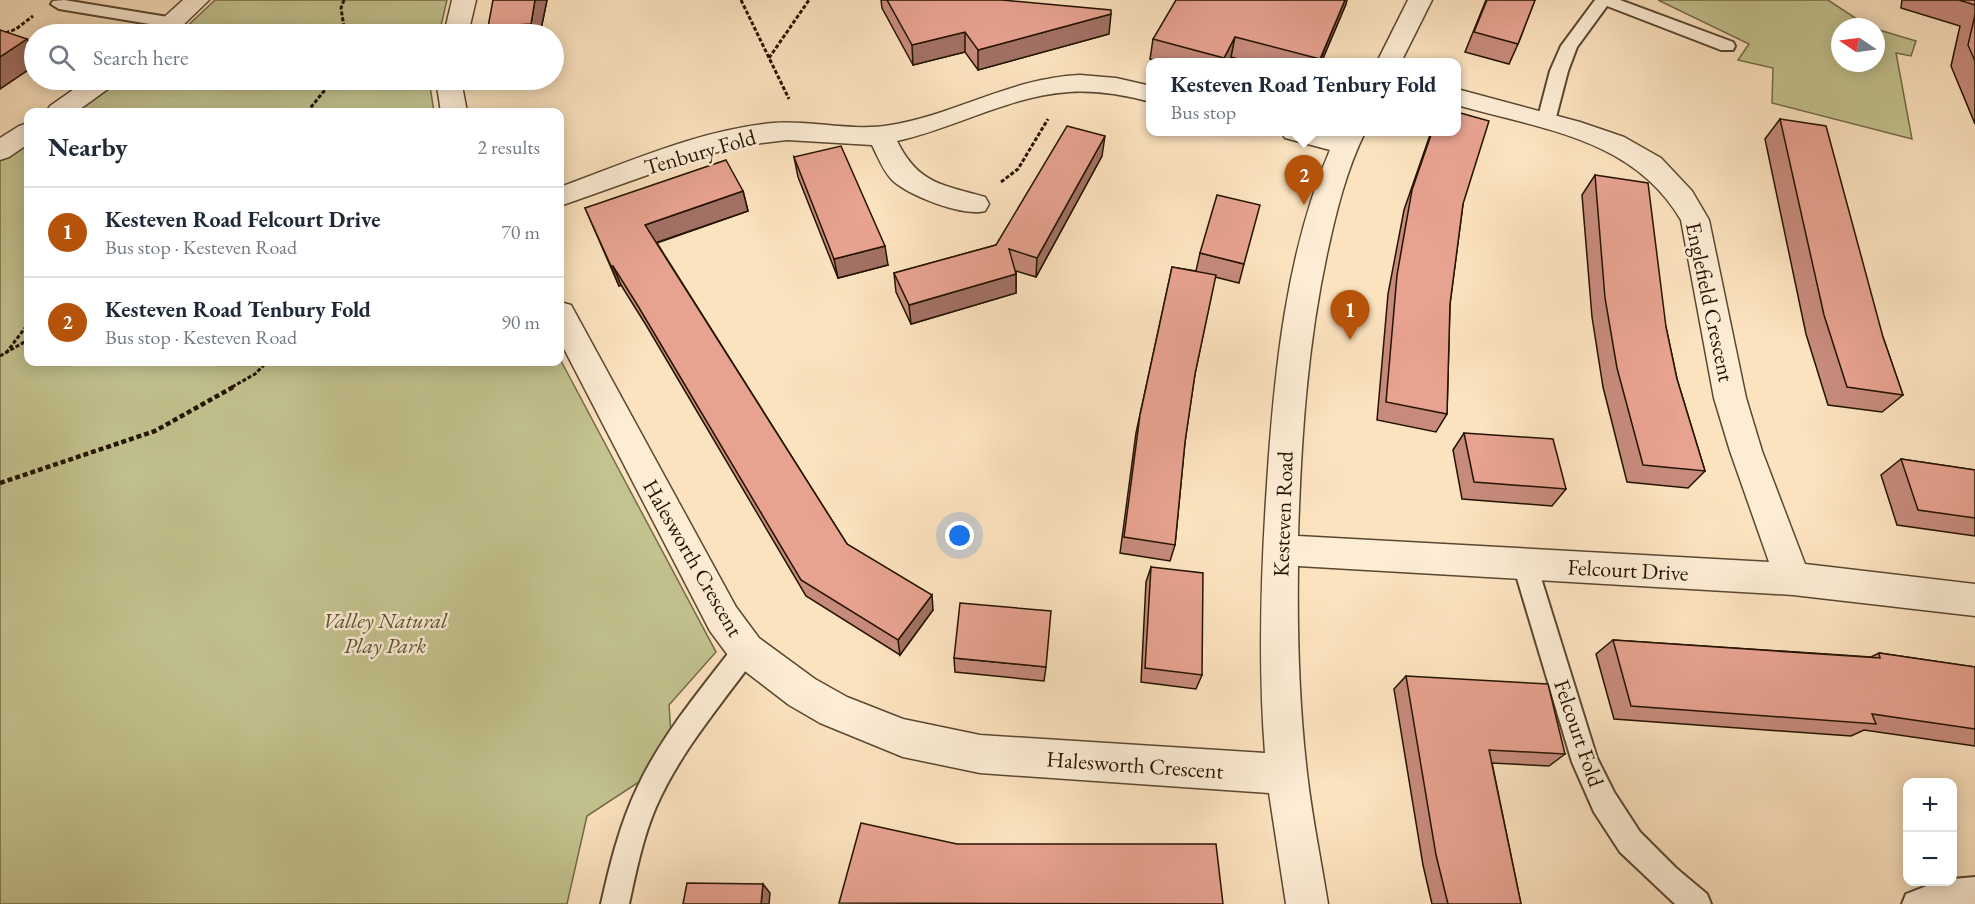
<!DOCTYPE html>
<html lang="en">
<head>
<meta charset="utf-8">
<style>
  :root { --surface:#fff; --page:#f6f6f7; --text:#1f2937; --muted:#747a83; --line:#e0e1e3; --accent:#b45309 }
  body { margin:0; font-family:"EB Garamond",serif; background:var(--page); color:var(--text) }
  .controls { position:absolute; right:18px; bottom:18px; display:grid; overflow:hidden; border-radius:12px; box-shadow:0 3px 15px #0003 }
  .controls button { width:54px; height:54px; display:grid; place-items:center; padding:0; border:0; border-bottom:2px solid var(--line); background:var(--surface); color:var(--text); font:30px sans-serif }
  .compass { position:absolute; left:1831px; top:18px; width:54px; height:54px; border-radius:50%; background:var(--surface); box-shadow:0 3px 15px #0003; rotate:283deg }
  .you { position:absolute; left:960px; top:536px; width:21px; height:21px; margin:-15px; border:4px solid #fff; border-radius:50%; background:#1a73e8; box-shadow:0 0 0 9px #1a73e833 }
  .badge { display:grid; place-items:center; width:39px; height:39px; border-radius:50%; background:var(--accent); color:#fff; font-size:20px; font-weight:700 }
  .pin { position:absolute; translate:-50% -50px; filter:drop-shadow(0 2px 3px #0008) }
  .pin::after { content:''; position:absolute; top:32px; width:21px; height:18px; background:inherit; clip-path:polygon(0 0,100% 0,50% 100%) }
  .popup { position:absolute; left:1146px; top:58px; width:315px; height:78px; box-sizing:border-box; display:grid; place-content:center; border-radius:12px; background:var(--surface); filter:drop-shadow(0 2px 4px #0005); font-size:20px; white-space:nowrap; color:var(--muted) }
  .popup b { font-size:22px; color:var(--text) }
  .popup::after { content:''; position:absolute; left:50%; top:100%; margin-left:-12px; border:12px solid transparent; border-top-color:var(--surface) }
  .list { margin:0; padding:0; list-style:none }
  h2 { display:flex; justify-content:space-between; align-items:center; height:78px; margin:0; padding:0 24px; font-size:26px }
  h2 small { font-size:20px; font-weight:400; color:var(--muted) }
  .list li { display:grid; grid-template-columns:39px 1fr auto; gap:18px; align-items:center; box-sizing:border-box; height:90px; padding:0 24px; border-top:2px solid var(--line) }
  .list b { display:block; font-size:22px; white-space:nowrap }
  .list p { margin:0; font-size:20px; white-space:nowrap; color:var(--muted) }
  .list em { font-size:20px; font-style:normal; color:var(--muted) }
  .icon { flex:none; width:33px; height:33px; fill:none; stroke:currentColor; stroke-width:2; stroke-linecap:round; stroke-linejoin:round }
  .map { position:relative; flex:none; width:1975px; height:904px; overflow:hidden }
  .search { position:absolute; background:var(--surface); box-shadow:0 3px 15px #0003; left:24px; top:24px; width:540px; height:66px; display:flex; align-items:center; gap:15px; box-sizing:border-box; padding:0 21px; border-radius:33px; color:var(--muted); font-size:22px }
  .panel { position:absolute; background:var(--surface); box-shadow:0 3px 15px #0003; left:24px; top:108px; width:540px; height:258px; border-radius:12px }
  .map>svg:first-child { display:block }
  .green { fill:#c3c38f; stroke:#746b48; stroke-width:1.5 }
  .lines { fill:none; stroke-linecap:round; stroke-linejoin:round }
  .service-casing { stroke:#5a4730; stroke-width:4 }
  .minor-casing { stroke:#5a4730; stroke-width:3 }
  .path-far1 { stroke:#241300; stroke-width:3; stroke-dasharray:4 2; stroke-linecap:butt }
  .path { stroke:#241300; stroke-width:4.5; stroke-dasharray:5 3; stroke-linecap:butt }
  .service { fill:#fdedd5; fill-rule:evenodd }
  .minor { fill:#fdedd5; fill-rule:evenodd }
  .wall { fill:#c78b7c; stroke:#241300; stroke-width:1.5 }
  .shaded-wall { fill:#a27165; stroke:#241300; stroke-width:1.5 }
  .building { fill:#e7a290; stroke:#241300; stroke-width:1.5 }
  .labels { text-anchor:middle; dominant-baseline:central; stroke-width:5; stroke-linejoin:round; paint-order:stroke }
  .street-label { font-size:22px; fill:#241300; stroke:#fdedd5 }
  .park-label { font-size:22px; font-style:italic; fill:#5c5132; stroke:#fdedd5 }
</style>
</head>
<body>
<div class="map">
<svg width="1975" height="904" viewBox="0 0 1975 904">
  <rect width="100%" height="100%" fill="#fce3bf"/>
  <filter id="stains"><feTurbulence type="fractalNoise" baseFrequency=".00333" numOctaves="4"/><feColorMatrix values="0 0 0 0 .2 0 0 0 0 .09 0 0 0 0 .02 0 0 0 .5 -.17"/></filter>
  <radialGradient id="worn" r=".72"><stop offset=".6" stop-color="#630" stop-opacity="0"/><stop offset="1" stop-color="#630" stop-opacity=".3"/></radialGradient>
  <g class="green">
    <path d="M215,0H447L439,34H179Z"/>
    <path d="M1658,0H1828L1869,27H1840V63H1876V29L1916,41L1911,56L1896,53L1912,139L1772,103L1773,68L1738,60L1749,44Z"/>
    <path d="M122,80H429L434,112H73Z"/>
    <path d="M28,142V362H560V359L716,652L669,705L671,733L642,780L587,816L567,904H0V160Z"/>
  </g>
  <g class="lines">
    <defs>
      <g id="service">
        <path d="M64,0L174,18L182,23L174,28L59,9L51,4L53,1Z"/>
        <path d="M1595,0H1620L1733,42L1735,46L1733,50H1721L1607,6L1577,47L1568,71L1555,121L1552,125H1540L1537,121L1550,71L1561,46Z"/>
        <path d="M1525,554L1534,557L1537,565L1597,758L1614,792L1640,832L1676,868L1707,894L1711,904H1675L1620,852L1594,812L1572,762L1513,565L1516,557Z"/>
        <path d="M746,638L755,642L759,650L755,658C720,706 680,752 656,807C643,837 636,872 629,904H601C610,864 620,823 638,786C663,733 702,688 737,642Z"/>
        <path d="M1975,877V904H1902L1906,894L1937,882H1952V879Z"/>
      </g>
      <g id="minor">
        <path d="M183,0H209L174,34H148L151,29Z"/>
        <path d="M452,0H476L468,34H444Z"/>
        <path d="M1408,0H1432L1401,62H1377Z"/>
        <path d="M1080,75L1116,78L1151,86V102C1124,95 1097,90 1069,92C1009,96 955,128 897,141C918,184 943,185 985,197L989,204L985,211C963,217 910,196 893,181C883,171 878,157 872,145L787,140L746,145L701,156L560,206V187C629,162 699,130 773,123C812,120 852,132 891,125C957,114 1011,78 1080,75Z"/>
        <path d="M87,80H116L112,86L76,112H46L50,106Z"/>
        <path d="M436,80H461L467,112H441Z"/>
        <path d="M1457,89L1580,122L1624,137L1661,158L1692,191L1709,220L1746,398L1762,451L1805,564L1975,584V616L1793,595L1298,566C1297,635 1299,704 1307,773C1312,817 1321,860 1328,904H1286L1269,793L980,773L903,757L820,723L789,705L733,662L710,631L560,341V302L571,305L736,607L759,638L815,679L847,697L903,719L980,735L1265,753C1258,663 1261,574 1267,484C1274,374 1286,252 1330,150L1285,138L1281,132H1327L1338,134L1339,132H1365C1346,171 1336,212 1327,254C1307,347 1301,441 1298,536L1769,562L1730,451L1714,398L1681,220C1633,138 1541,129 1457,105Z"/>
        <path d="M28,123V144L9,157L0,160V138L19,126Z"/>
      </g>
    </defs>
    <use href="#service" class="service-casing"/>
    <use href="#minor" class="minor-casing"/>
    <g class="path-far1">
      <path d="M344,0L341,8L345,34"/>
      <path d="M741,0L789,99"/>
      <path d="M0,35L16,29L33,16"/>
      <path d="M769,58L809,0"/>
      <path d="M307,112L333,80"/>
      <path d="M1001,182L1018,169L1048,119"/>
      <path d="M6,353L28,324"/>
      <path d="M0,356L28,340"/>
      <path d="M232,387L255,374L267,362"/>
    </g>
    <path class="path" d="M0,483L155,431L235,386"/>
    <use href="#service" class="service"/>
    <use href="#minor" class="minor"/>
  </g>
  <g class="wall">
    <path d="M547,0L540,34H491L488,27Z"/>
    <path d="M881,0H887L1109,34L978,70L965,52L913,65L882,8Z"/>
    <path d="M1486,0H1535L1518,44L1509,64L1465,52Z"/>
    <path d="M1902,0H1975V124L1951,66L1960,26L1901,8Z"/>
    <path d="M1346,4L1321,63H1251L1231,57L1228,63H1163L1150,59L1153,39Z"/>
    <path d="M1780,119L1883,337L1903,395L1882,412L1828,405L1806,334L1765,139Z"/>
    <path d="M1431,132H1457L1463,204L1450,304L1447,414L1436,432L1377,420L1388,294L1404,210Z"/>
    <path d="M1102,156L1036,277L1016,271V293L911,324L896,292L894,273L996,245Z"/>
    <path d="M794,157L888,265L838,278L798,177Z"/>
    <path d="M1595,175L1666,327L1677,379L1705,471L1688,488L1627,482L1603,387L1592,317L1582,195Z"/>
    <path d="M743,191L748,211L657,243L847,544L933,610L900,655L806,596L646,325L621,285L619,286L585,208Z"/>
    <path d="M1200,253L1244,264L1239,283L1215,277L1195,374L1185,442L1175,545L1170,561L1120,553L1136,433L1172,267L1196,271Z"/>
    <path d="M1464,433L1566,489L1552,506L1462,499L1453,450Z"/>
    <path d="M1901,459L1975,470V536L1897,525L1881,475Z"/>
    <path d="M1151,567L1202,675L1196,689L1141,682L1146,582Z"/>
    <path d="M1613,640L1871,657L1879,653L1975,667V746L1864,730L1851,736L1614,719L1596,654Z"/>
    <path d="M954,658L1046,667L1044,681L955,672Z"/>
    <path d="M1406,676L1565,754L1549,766L1492,763L1521,904H1432L1423,865L1394,689Z"/>
  </g>
  <g class="shaded-wall">
    <path d="M535,0H547L540,34H535L531,24Z"/>
    <path d="M1345,0H1347L1346,4L1321,63H1319Z"/>
    <path d="M1111,14L1109,34L978,70V50Z"/>
    <path d="M965,32V52L913,65L912,45Z"/>
    <path d="M1235,37L1231,57L1228,63H1223L1224,58Z"/>
    <path d="M27,39L34,48V66L0,89V57Z"/>
    <path d="M1105,136L1102,156L1036,277L1037,258Z"/>
    <path d="M743,191L748,211L652,244L645,225Z"/>
    <path d="M885,246L888,265L838,278L834,259Z"/>
    <path d="M611,266H613L621,285L619,286Z"/>
    <path d="M1016,274V293L911,324L909,305Z"/>
    <path d="M932,595L933,610L900,655L898,640Z"/>
    <path d="M763,884L770,893L769,904H761Z"/>
  </g>
  <g class="building">
    <path d="M493,0H535L531,24L488,27Z"/>
    <path d="M887,0H1002L1111,10V14L978,50L965,32L912,45Z"/>
    <path d="M1176,0H1345L1320,59L1235,37L1224,58L1153,39Z"/>
    <path d="M1487,0H1535L1518,44L1474,32Z"/>
    <path d="M1959,0H1975V5Z"/>
    <path d="M1975,15V61L1968,45Z"/>
    <path d="M0,30L27,39L0,57Z"/>
    <path d="M1457,112L1489,121L1463,204L1450,304L1447,414L1386,402L1397,275L1412,190L1432,132H1457Z"/>
    <path d="M1780,119L1826,126L1883,337L1903,395L1847,387L1824,315Z"/>
    <path d="M1067,126L1105,136L1037,258L1009,249L1016,274L909,305L894,273L996,245Z"/>
    <path d="M841,146L885,246L834,259L794,157Z"/>
    <path d="M726,160L743,191L645,225L847,544L932,595L898,640L801,580L638,306L613,266H611L585,208Z"/>
    <path d="M1595,175L1648,183L1666,327L1677,379L1705,471L1643,465L1617,368L1605,298Z"/>
    <path d="M1217,195L1260,205L1244,264L1200,253Z"/>
    <path d="M1172,267L1216,275L1195,374L1185,442L1175,545L1124,537L1140,415Z"/>
    <path d="M1464,433L1553,439L1566,489L1474,482Z"/>
    <path d="M1901,459L1975,470V518L1918,510Z"/>
    <path d="M1151,567L1203,573L1202,675L1145,668Z"/>
    <path d="M960,603L1051,611L1046,667L954,658Z"/>
    <path d="M1613,640L1880,658L1879,653L1975,667V729L1872,714L1876,724L1631,706Z"/>
    <path d="M1406,676L1548,684L1565,754L1489,750L1521,904H1448L1436,855Z"/>
    <path d="M861,823L957,844H1216L1223,904L839,903Z"/>
    <path d="M687,883L763,884L761,904H683Z"/>
  </g>
  <g class="labels">
    <g class="street-label">
      <text transform="translate(700 152) rotate(-16)">Tenbury Fold</text>
      <text transform="translate(1710 302) rotate(78)">Englefield Crescent</text>
      <text transform="translate(1283 514) rotate(-88)">Kesteven Road</text>
      <text transform="translate(693 558) rotate(60)">Halesworth Crescent</text>
      <text transform="translate(1628 570) rotate(3)">Felcourt Drive</text>
      <text transform="translate(1579 733) rotate(71)">Felcourt Fold</text>
      <text transform="translate(1135 765) rotate(4)">Halesworth Crescent</text>
    </g>
    <g class="park-label">
      <text x="385" y="620">Valley Natural<tspan x="385" dy="25">Play Park</tspan></text>
    </g>
  </g>
  <rect width="100%" height="100%" filter="url(#stains)"/>
  <rect width="100%" height="100%" fill="url(#worn)"/>
</svg>
<div class="controls">
<button>+</button>
<button>−</button>
</div>
<svg class="compass" viewBox="-18 -18 36 36"><path d="M0-13l5 13h-10z" fill="#e53935"/><path d="M0 13l5-13h-10z" fill="#747a83"/></svg>
<div class="you"></div>
<div class="pin badge" style="left:1350px;top:340px">1</div>
<div class="pin badge" style="left:1304px;top:205px">2</div>
<div class="popup"><b>Kesteven Road Tenbury Fold</b>Bus stop</div>
<div class="search"><svg class="icon" aria-label="search" viewBox="0 0 24 24"><circle cx="10" cy="10" r="6"/><path d="M15 15l6 6"/></svg>Search here</div>
<section class="panel">
<h2>Nearby<small>2 results</small></h2>
<ul class="list">
<li><span class="badge">1</span><div><b>Kesteven Road Felcourt Drive</b><p>Bus stop · Kesteven Road</p></div><em>70 m</em></li>
<li><span class="badge">2</span><div><b>Kesteven Road Tenbury Fold</b><p>Bus stop · Kesteven Road</p></div><em>90 m</em></li>
</ul>
</section>
</div>
</body>
</html>
